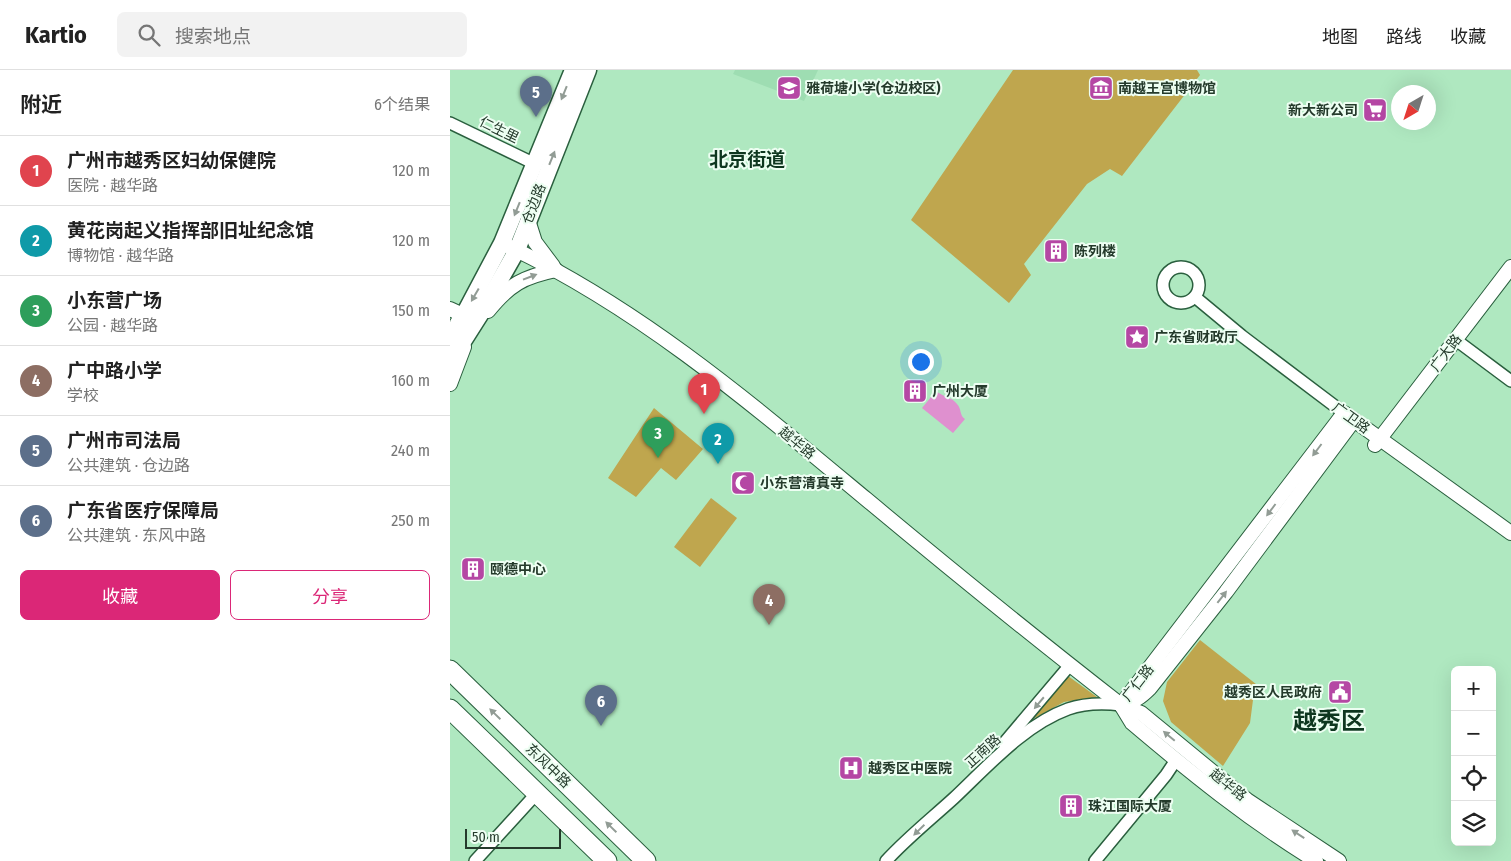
<!DOCTYPE html>
<html lang="zh">
<head>
<meta charset="utf-8">
<style>
  :root { --surface:#fff; --page:#f2f2f2; --text:#222; --muted:#767676; --line:#e0e0e0; --accent:#db2777 }
  body { margin:0; font-family:"Fira Sans Condensed","Noto Sans SC",sans-serif; background:var(--page); color:var(--text) }
  .controls { position:absolute; right:15px; bottom:15px; display:grid; overflow:hidden; border-radius:8px; box-shadow:0 5px 20px #0002 }
  .controls button { width:45px; height:45px; display:grid; place-items:center; padding:0; border:0; border-bottom:1px solid var(--line); background:var(--surface); color:var(--text); font:25px sans-serif }
  .compass { position:absolute; left:941px; top:15px; width:45px; height:45px; border-radius:50%; background:var(--surface); box-shadow:0 5px 20px #0002; rotate:219deg }
  .scale { position:absolute; left:15px; bottom:12px; width:96px; box-sizing:border-box; padding-left:5px; border:2px solid #243a2b; border-top:0; font-size:14px; line-height:18px; white-space:nowrap; color:#243a2b; -webkit-text-stroke:4px #edfef2; paint-order:stroke }
  .you { position:absolute; left:470px; top:291px; width:18px; height:18px; margin:-12px; border:4px solid #fff; border-radius:50%; background:#1a73e8; box-shadow:0 0 0 8px #1a73e833 }
  .badge { display:grid; place-items:center; width:32px; height:32px; border-radius:50%; background:var(--accent); color:#fff; font-size:16px; font-weight:700 }
  .pin { position:absolute; translate:-50% -41px; filter:drop-shadow(0 1px 2px #0008) }
  .pin::after { content:''; position:absolute; top:26px; width:18px; height:15px; background:inherit; clip-path:polygon(0 0,100% 0,50% 100%) }
  .list { margin:0; padding:0; list-style:none }
  h2 { display:flex; justify-content:space-between; align-items:center; height:65px; margin:0; padding:0 20px; font-size:21px }
  h2 small { font-size:16px; font-weight:400; color:var(--muted) }
  .list li { display:grid; grid-template-columns:32px 1fr auto; gap:15px; align-items:center; box-sizing:border-box; height:70px; padding:0 20px; border-top:1px solid var(--line) }
  .list b { display:block; font-size:19px; white-space:nowrap }
  .list p { margin:0; font-size:16px; white-space:nowrap; color:var(--muted) }
  .list em { font-size:16px; font-style:normal; color:var(--muted) }
  .actions { display:flex; gap:10px; padding:15px 20px }
  .actions a { flex:1; padding:11px 0; border:1px solid var(--accent); border-radius:8px; text-align:center; font-size:18px; color:var(--accent) }
  .actions .main { background:var(--accent); color:#fff }
  .icon { flex:none; width:28px; height:28px; fill:none; stroke:currentColor; stroke-width:2; stroke-linecap:round; stroke-linejoin:round }
  .map { position:relative; flex:none; width:1061px; height:791px; overflow:hidden }
  header { display:flex; align-items:center; gap:30px; box-sizing:border-box; height:70px; padding:0 25px; background:var(--surface); border-bottom:1px solid var(--line) }
  header strong { font-size:24px }
  nav { display:flex; gap:28px; margin-inline-start:auto; font-size:18px }
  .search { width:350px; height:45px; background:var(--page); display:flex; align-items:center; gap:12px; box-sizing:border-box; padding:0 18px; border-radius:8px; color:var(--muted); font-size:19px }
  main { display:flex }
  aside { flex:1; background:var(--surface) }
  .map>svg:first-child { display:block }
  .built { fill:#9eddb2 }
  .green { fill:#bfa64e }
  .water { fill:#df90cf }
  .lines { fill:none; stroke-linecap:round; stroke-linejoin:round }
  .minor-casing { stroke:#2a5f3e; stroke-width:14 }
  .tertiary-casing { stroke:#2a5f3e; stroke-width:16 }
  .secondary-casing { stroke:#2a5f3e; stroke-width:19 }
  .trunk-casing { stroke:#2a5f3e; stroke-width:21 }
  .minor { stroke:#fff; stroke-width:11 }
  .tertiary { stroke:#fff; stroke-width:14 }
  .secondary { stroke:#fff; stroke-width:16 }
  .trunk { stroke:#fff; stroke-width:19 }
  .oneway { fill:#929c95 }
  .labels { text-anchor:middle; dominant-baseline:central; stroke-width:4; stroke-linejoin:round; paint-order:stroke }
  .poi-label { font-size:14px; font-weight:bold; fill:#243a2b; stroke:#edfef2; text-anchor:start }
  .street-label { font-size:14px; fill:#243a2b; stroke:#edfef2 }
  .district-label { font-size:19px; font-weight:bold; fill:#0e371f; stroke:#edfef2 }
  .town-label { font-size:24px; font-weight:bold; fill:#0e371f; stroke:#edfef2 }
</style>
</head>
<body>
<header>
<strong>Kartio</strong>
<div class="search"><svg class="icon" aria-label="search" viewBox="0 0 24 24"><circle cx="10" cy="10" r="6"/><path d="M15 15l6 6"/></svg>搜索地点</div>
<nav><a>地图</a><a>路线</a><a>收藏</a></nav>
</header>
<main>
<aside>
<h2>附近<small>6个结果</small></h2>
<ul class="list">
<li><span class="badge" style="background:#e0444e">1</span><div><b>广州市越秀区妇幼保健院</b><p>医院 · 越华路</p></div><em>120 m</em></li>
<li><span class="badge" style="background:#0f9aa8">2</span><div><b>黄花岗起义指挥部旧址纪念馆</b><p>博物馆 · 越华路</p></div><em>120 m</em></li>
<li><span class="badge" style="background:#2e9e5b">3</span><div><b>小东营广场</b><p>公园 · 越华路</p></div><em>150 m</em></li>
<li><span class="badge" style="background:#8d6e63">4</span><div><b>广中路小学</b><p>学校</p></div><em>160 m</em></li>
<li><span class="badge" style="background:#5c6f8a">5</span><div><b>广州市司法局</b><p>公共建筑 · 仓边路</p></div><em>240 m</em></li>
<li><span class="badge" style="background:#5c6f8a">6</span><div><b>广东省医疗保障局</b><p>公共建筑 · 东风中路</p></div><em>250 m</em></li>
</ul>
<div class="actions"><a class="main">收藏</a><a>分享</a></div>
</aside>
<div class="map">
<svg width="1061" height="791" viewBox="0 0 1061 791">
  <rect width="100%" height="100%" fill="#afe8c0"/>
  <path class="built" d="M285,0H368L354,31L283,4Z"/>
  <g class="green">
    <path d="M563,0H747L750,5L672,106L660,99L637,114L574,194L581,205L559,233L461,150Z"/>
    <path d="M204,338L253,379L226,410L211,398L186,427L158,408Z"/>
    <path d="M261,428L287,448L250,497L224,477Z"/>
    <path d="M750,570L811,618L803,630L800,653L773,696L721,652L713,631L717,612Z"/>
    <path d="M618,606L647,627L614,632L581,650Z"/>
  </g>
  <path class="water" d="M486,321C493,327 502,327 507,334C512,339 509,345 515,349L503,363L472,338Z"/>
  <g class="lines">
    <defs>
      <g id="minor">
        <path d="M0,53L85,94"/>
        <circle cx="731" cy="215" r="18"/>
        <path d="M745,227L792,266L894,343"/>
        <path d="M1006,270L1061,311"/>
        <path d="M554,673L620,595"/>
        <path d="M25,791L87,723"/>
        <path d="M436,791C457,768 481,749 504,728C537,697 574,655 618,639C635,633 653,633 671,635"/>
        <path d="M645,791L716,705L726,690"/>
      </g>
      <g id="tertiary">
        <path d="M78,150L85,172L103,196"/>
        <path d="M58,176C191,239 303,335 416,429C500,499 585,568 671,635L691,643L797,730L889,791"/>
        <path d="M0,239L13,245L7,253"/>
        <path d="M38,241C60,214 73,207 106,200"/>
        <path d="M0,314L14,277"/>
        <path d="M925,375L1061,197"/>
        <path d="M671,635L894,343L1061,463"/>
        <path d="M671,635C684,632 691,627 700,618L776,522L904,350"/>
        <path d="M671,635L682,653C741,703 799,750 866,791"/>
      </g>
      <g id="secondary">
        <path d="M0,271L52,173L123,0"/>
        <path d="M0,292L33,240L67,180L138,0"/>
      </g>
      <g id="trunk">
        <path d="M0,600L196,791"/>
        <path d="M0,639L157,791"/>
      </g>
    </defs>
    <use href="#minor" class="minor-casing"/>
    <use href="#tertiary" class="tertiary-casing"/>
    <use href="#secondary" class="secondary-casing"/>
    <use href="#trunk" class="trunk-casing"/>
    <use href="#minor" class="minor"/>
    <use href="#tertiary" class="tertiary"/>
    <use href="#secondary" class="secondary"/>
    <use href="#trunk" class="trunk"/>
  </g>
  <defs><path id="oneway-solid" d="M-6-.8H1V-3.2L6.5 0L1 3.2V.8H-6Z" transform="scale(1.25)"/></defs>
  <g class="oneway">
    <use href="#oneway-solid" transform="translate(114 23) rotate(112)"/>
    <use href="#oneway-solid" transform="translate(102 88) rotate(-68)"/>
    <use href="#oneway-solid" transform="translate(67 139) rotate(112)"/>
    <use href="#oneway-solid" transform="translate(80 207) rotate(-21)"/>
    <use href="#oneway-solid" transform="translate(25 225) rotate(120)"/>
    <use href="#oneway-solid" transform="translate(867 380) rotate(127)"/>
    <use href="#oneway-solid" transform="translate(821 440) rotate(127)"/>
    <use href="#oneway-solid" transform="translate(772 527) rotate(-52)"/>
    <use href="#oneway-solid" transform="translate(589 633) rotate(130)"/>
    <use href="#oneway-solid" transform="translate(45 644) rotate(-136)"/>
    <use href="#oneway-solid" transform="translate(719 666) rotate(-140)"/>
    <use href="#oneway-solid" transform="translate(161 757) rotate(-136)"/>
    <use href="#oneway-solid" transform="translate(469 760) rotate(136)"/>
    <use href="#oneway-solid" transform="translate(848 764) rotate(-147)"/>
  </g>
  <defs>
    <symbol id="school-square" viewBox="-11 -11 22 22"><rect x="-9" y="-9" width="18" height="18" rx="4" fill="#b547a4" stroke="#edfef2"/><path d="M0-5L7-2L0 1L-7-2ZM-4 1L0 2.5L4 1V4Q0 6-4 4Z" fill="#fff"/></symbol>
    <symbol id="museum-square" viewBox="-11 -11 22 22"><rect x="-9" y="-9" width="18" height="18" rx="4" fill="#b547a4" stroke="#edfef2"/><path d="M0-6L6-3V-2H-6V-3ZM-5-1h2V3h-2ZM-1-1h2V3h-2ZM3-1h2V3H3ZM-6 4H6V6H-6Z" fill="#fff"/></symbol>
    <symbol id="supermarket-square" viewBox="-11 -11 22 22"><rect x="-9" y="-9" width="18" height="18" rx="4" fill="#b547a4" stroke="#edfef2"/><path d="M-6-5.5h2.5l.6 2H6L4.5 2H-2.5L-4.4-4H-6ZM-1.5 3.2a1.3 1.3 0 1 0 .1 0ZM3 3.2a1.3 1.3 0 1 0 .1 0Z" fill="#fff"/></symbol>
    <symbol id="building-square" viewBox="-11 -11 22 22"><rect x="-9" y="-9" width="18" height="18" rx="4" fill="#b547a4" stroke="#edfef2"/><path d="M-4-6H4V6H1V3H-1V6H-4ZM-2.5-4.3h1.7v1.8h-1.7ZM.8-4.3h1.7v1.8H.8ZM-2.5-1h1.7V.8h-1.7ZM.8-1h1.7V.8H.8Z" fill="#fff"/></symbol>
    <symbol id="sight-square" viewBox="-11 -11 22 22"><rect x="-9" y="-9" width="18" height="18" rx="4" fill="#b547a4" stroke="#edfef2"/><path d="M0-6L1.8-2.2L6-1.7L2.9 1.2L3.7 5.4L0 3.3L-3.7 5.4L-2.9 1.2L-6-1.7L-1.8-2.2Z" fill="#fff"/></symbol>
    <symbol id="mosque-square" viewBox="-11 -11 22 22"><rect x="-9" y="-9" width="18" height="18" rx="4" fill="#b547a4" stroke="#edfef2"/><path d="M3.5-4.9A6 6 0 1 0 3.5 4.9A5 5 0 1 1 3.5-4.9Z" fill="#fff"/></symbol>
    <symbol id="civic-square" viewBox="-11 -11 22 22"><rect x="-9" y="-9" width="18" height="18" rx="4" fill="#b547a4" stroke="#edfef2"/><path d="M-.6-6.5H3V-4.5H.6V-3L4-1V1h2V6H-6V1h2V-1L-.6-3ZM-1.2 2.5V6h2.4V2.5Z" fill="#fff"/></symbol>
    <symbol id="hospital-square" viewBox="-11 -11 22 22"><rect x="-9" y="-9" width="18" height="18" rx="4" fill="#b547a4" stroke="#edfef2"/><path d="M-5-5h3v3.5h4V-5h3V5h-3V1.5h-4V5h-3Z" fill="#fff"/></symbol>
  </defs>
  <g fill-rule="evenodd">
    <use href="#school-square" x="325" y="4" width="28" height="28"/>
    <use href="#museum-square" x="637" y="4" width="28" height="28"/>
    <use href="#supermarket-square" x="911" y="26" width="28" height="28"/>
    <use href="#building-square" x="592" y="167" width="28" height="28"/>
    <use href="#sight-square" x="673" y="253" width="28" height="28"/>
    <use href="#building-square" x="451" y="307" width="28" height="28"/>
    <use href="#mosque-square" x="279" y="399" width="28" height="28"/>
    <use href="#building-square" x="9" y="485" width="28" height="28"/>
    <use href="#civic-square" x="876" y="608" width="28" height="28"/>
    <use href="#hospital-square" x="387" y="684" width="28" height="28"/>
    <use href="#building-square" x="607" y="722" width="28" height="28"/>
  </g>
  <g class="labels">
    <g class="poi-label">
      <text x="356" y="18">雅荷塘小学(仓边校区)</text>
      <text x="668" y="18">南越王宫博物馆</text>
      <text x="908" y="40" text-anchor="end">新大新公司</text>
      <text x="624" y="181">陈列楼</text>
      <text x="704" y="267">广东省财政厅</text>
      <text x="482" y="321">广州大厦</text>
      <text x="310" y="413">小东营清真寺</text>
      <text x="40" y="499">颐德中心</text>
      <text x="872" y="622" text-anchor="end">越秀区人民政府</text>
      <text x="418" y="698">越秀区中医院</text>
      <text x="638" y="736">珠江国际大厦</text>
    </g>
    <g class="street-label">
      <text transform="translate(49 60) rotate(26)">仁生里</text>
      <text transform="translate(84 134) rotate(-69)">仓边路</text>
      <text transform="translate(996 283) rotate(-53)">广大路</text>
      <text transform="translate(901 348) rotate(36)">广卫路</text>
      <text transform="translate(347 373) rotate(39)">越华路</text>
      <text transform="translate(688 613) rotate(-52)">广仁路</text>
      <text transform="translate(533 681) rotate(-42)">正南路</text>
      <text transform="translate(98 696) rotate(44)">东风中路</text>
      <text transform="translate(778 715) rotate(38)">越华路</text>
    </g>
    <g class="district-label">
      <text x="297" y="89">北京街道</text>
    </g>
    <g class="town-label">
      <text x="879" y="651">越秀区</text>
    </g>
  </g>
</svg>
<div class="controls">
<button>+</button>
<button>−</button>
<button><svg class="icon" aria-label="locate" viewBox="0 0 24 24"><circle cx="12" cy="12" r="6"/><path d="M12 2v4M12 18v4M2 12h4M18 12h4"/></svg></button>
<button><svg class="icon" aria-label="layers" viewBox="0 0 24 24"><path d="M12 4l9 5-9 5-9-5zM3 14l9 5 9-5"/></svg></button>
</div>
<svg class="compass" viewBox="-18 -18 36 36"><path d="M0-13l5 13h-10z" fill="#e53935"/><path d="M0 13l5-13h-10z" fill="#767676"/></svg>
<div class="scale">50 m</div>
<div class="you"></div>
<div class="pin badge" style="left:254px;top:344px;background:#e0444e">1</div>
<div class="pin badge" style="left:268px;top:394px;background:#0f9aa8">2</div>
<div class="pin badge" style="left:208px;top:388px;background:#2e9e5b">3</div>
<div class="pin badge" style="left:319px;top:555px;background:#8d6e63">4</div>
<div class="pin badge" style="left:86px;top:47px;background:#5c6f8a">5</div>
<div class="pin badge" style="left:151px;top:656px;background:#5c6f8a">6</div>
</div>
</main>
</body>
</html>
